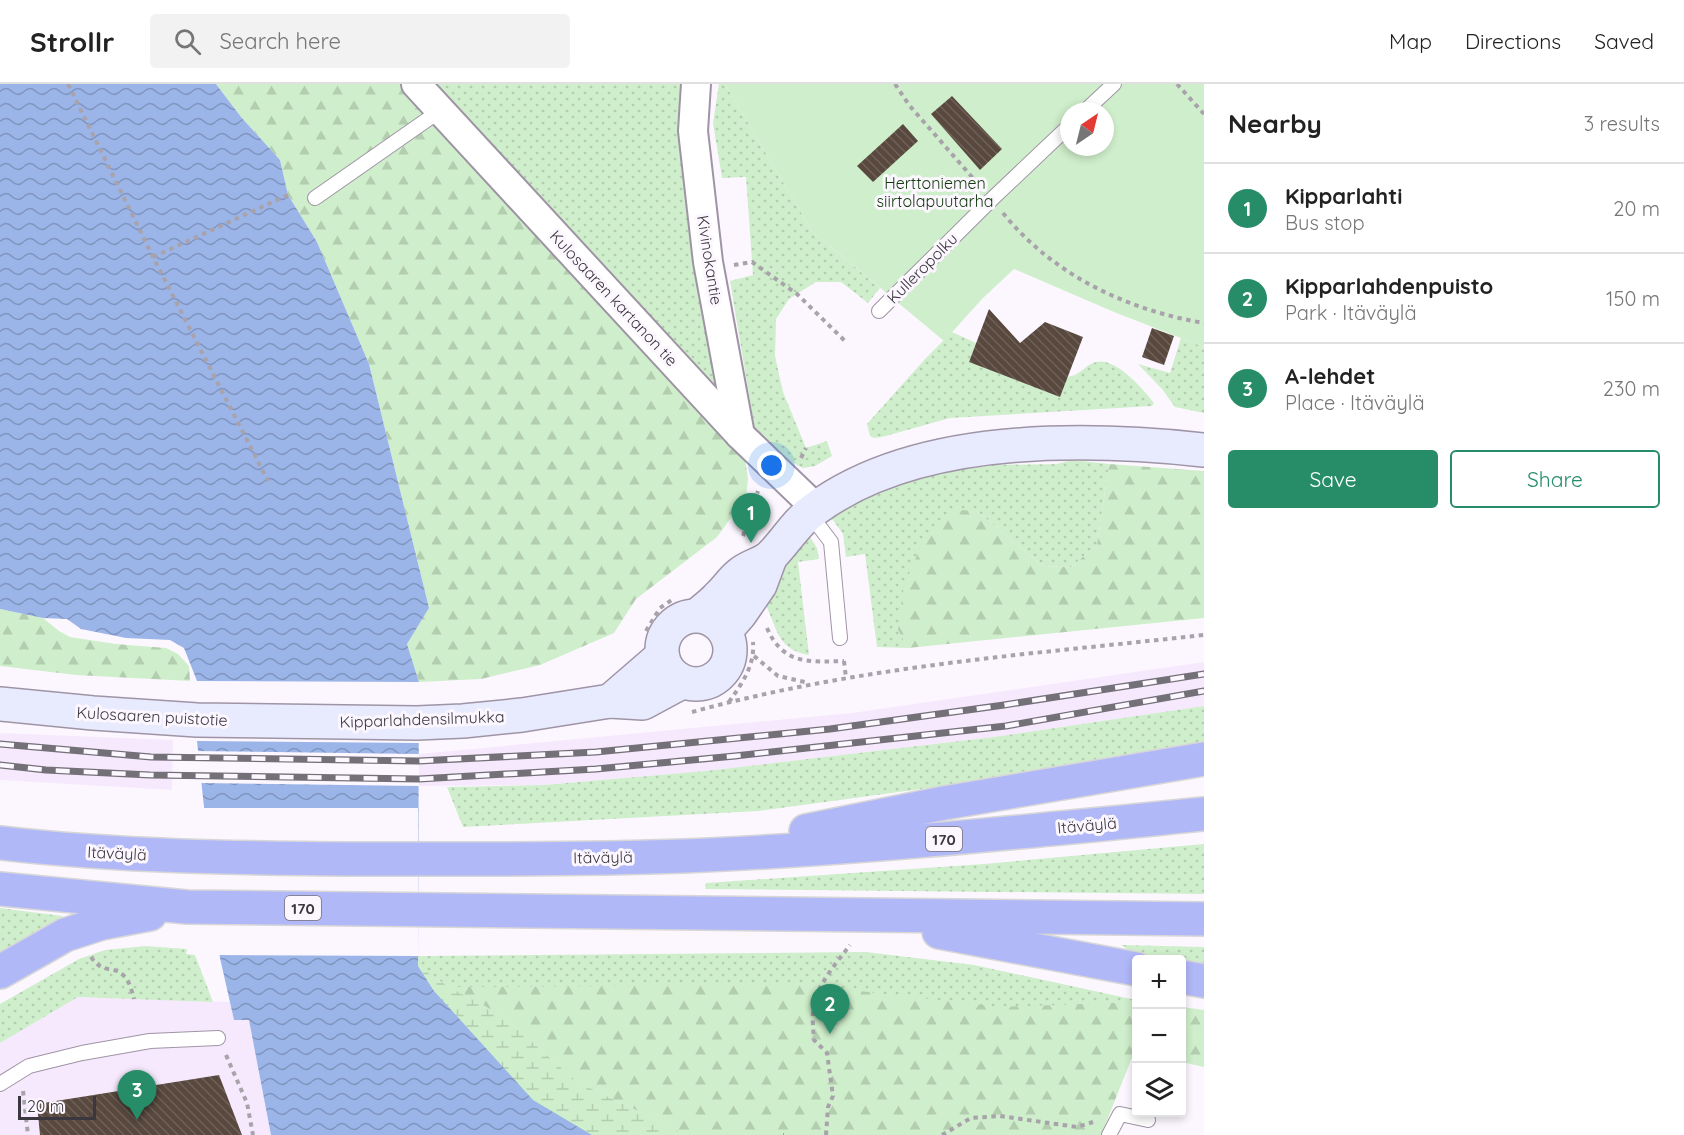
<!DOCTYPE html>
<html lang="en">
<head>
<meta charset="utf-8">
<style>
  :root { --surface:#fff; --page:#f2f2f2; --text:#222; --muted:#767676; --line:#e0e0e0; --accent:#278d69 }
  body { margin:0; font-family:Quicksand,sans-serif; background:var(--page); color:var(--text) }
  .controls { position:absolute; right:18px; bottom:18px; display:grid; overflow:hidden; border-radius:6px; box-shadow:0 3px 9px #0003 }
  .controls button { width:54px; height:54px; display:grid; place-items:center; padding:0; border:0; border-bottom:2px solid var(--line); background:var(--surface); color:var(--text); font:30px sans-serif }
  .compass { position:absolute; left:1060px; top:18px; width:54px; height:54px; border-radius:50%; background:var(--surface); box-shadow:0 3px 9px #0003; rotate:35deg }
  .scale { position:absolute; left:18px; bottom:15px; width:78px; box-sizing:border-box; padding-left:6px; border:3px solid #3b373e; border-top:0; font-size:16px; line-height:21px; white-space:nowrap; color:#3b373e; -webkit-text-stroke:4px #fcf7ff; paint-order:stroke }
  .you { position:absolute; left:772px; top:382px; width:21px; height:21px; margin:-15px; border:4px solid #fff; border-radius:50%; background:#1a73e8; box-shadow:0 0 0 9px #1a73e833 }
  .badge { display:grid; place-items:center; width:39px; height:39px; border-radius:50%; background:var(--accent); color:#fff; font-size:20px; font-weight:700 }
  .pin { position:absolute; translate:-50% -50px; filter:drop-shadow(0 2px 3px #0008) }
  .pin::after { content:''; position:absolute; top:32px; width:21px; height:18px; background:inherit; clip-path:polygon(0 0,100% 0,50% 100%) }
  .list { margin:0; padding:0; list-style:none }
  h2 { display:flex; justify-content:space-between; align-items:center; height:78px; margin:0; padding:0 24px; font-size:26px }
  h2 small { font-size:20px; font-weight:400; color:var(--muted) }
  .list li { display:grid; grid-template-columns:39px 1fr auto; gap:18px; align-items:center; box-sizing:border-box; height:90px; padding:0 24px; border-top:2px solid var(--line) }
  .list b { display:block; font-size:22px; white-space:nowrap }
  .list p { margin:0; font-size:20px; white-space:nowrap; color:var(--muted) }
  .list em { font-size:20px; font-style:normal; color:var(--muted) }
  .actions { display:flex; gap:12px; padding:18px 24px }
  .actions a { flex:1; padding:14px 0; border:2px solid var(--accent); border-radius:6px; text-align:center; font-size:21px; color:var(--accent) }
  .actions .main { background:var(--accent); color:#fff }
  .icon { flex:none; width:33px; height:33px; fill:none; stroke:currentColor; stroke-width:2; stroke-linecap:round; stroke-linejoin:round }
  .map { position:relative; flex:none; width:1204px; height:1051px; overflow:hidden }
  header { display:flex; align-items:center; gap:36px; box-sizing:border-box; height:84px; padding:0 30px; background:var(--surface); border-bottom:2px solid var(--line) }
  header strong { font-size:28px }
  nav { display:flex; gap:33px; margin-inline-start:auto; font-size:21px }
  .search { width:420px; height:54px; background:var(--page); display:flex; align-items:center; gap:15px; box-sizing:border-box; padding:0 21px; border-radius:6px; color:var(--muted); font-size:22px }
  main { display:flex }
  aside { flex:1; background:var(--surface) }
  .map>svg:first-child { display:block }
  .built { fill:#f6e9fd }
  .grass { fill:url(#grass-dots) }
  .forest { fill:url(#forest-firs) }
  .wetland { fill:url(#wetland-marsh) }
  .garden { fill:#cfeecb; fill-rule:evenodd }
  .water { fill:url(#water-waves) }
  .pier { fill:#fcf7ff }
  .building { fill:url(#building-back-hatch) }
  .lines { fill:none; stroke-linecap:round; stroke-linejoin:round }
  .lane-casing { stroke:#9f94a5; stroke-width:16 }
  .street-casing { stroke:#9f94a5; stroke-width:32 }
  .secondary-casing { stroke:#9f94a5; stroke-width:36 }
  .highway-casing { stroke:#d8d7d8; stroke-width:36 }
  .path { stroke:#a8a3ab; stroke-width:4; stroke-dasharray:4.5 4.5; stroke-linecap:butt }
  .lane { stroke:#fff; stroke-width:14 }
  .street { stroke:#fff; stroke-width:28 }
  .secondary { stroke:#e8eafd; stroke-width:33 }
  .highway { stroke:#b1b8f8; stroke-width:33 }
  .rail-casing { stroke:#747077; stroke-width:7 }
  .rail { stroke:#fcf7ff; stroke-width:4.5; stroke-dasharray:14; stroke-linecap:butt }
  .labels { text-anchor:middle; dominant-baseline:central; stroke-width:6; stroke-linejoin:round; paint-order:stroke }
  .shield { fill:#fcf7ff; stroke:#757178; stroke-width:1.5 }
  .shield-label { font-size:15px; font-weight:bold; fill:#3b373e }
  .park-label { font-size:16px; fill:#103a0b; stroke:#fcf7ff }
  .street-label { font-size:16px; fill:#3b373e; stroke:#fcf7ff }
</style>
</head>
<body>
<header>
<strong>Strollr</strong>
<div class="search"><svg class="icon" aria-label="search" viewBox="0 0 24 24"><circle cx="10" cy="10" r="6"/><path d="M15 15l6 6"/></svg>Search here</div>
<nav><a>Map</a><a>Directions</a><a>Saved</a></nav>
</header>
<main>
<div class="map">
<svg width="1204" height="1051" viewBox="0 0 1204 1051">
  <defs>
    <pattern id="grass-dots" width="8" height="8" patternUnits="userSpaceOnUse" patternTransform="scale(1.5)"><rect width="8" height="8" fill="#cfeecb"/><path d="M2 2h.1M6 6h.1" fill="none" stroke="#b3cdaf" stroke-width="1.8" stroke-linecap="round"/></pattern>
    <pattern id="forest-firs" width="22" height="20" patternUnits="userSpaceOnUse" patternTransform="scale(1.5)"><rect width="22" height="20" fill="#cfeecb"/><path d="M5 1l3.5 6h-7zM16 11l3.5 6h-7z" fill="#b3cdaf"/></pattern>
    <pattern id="wetland-marsh" width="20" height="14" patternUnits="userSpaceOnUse" patternTransform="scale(1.5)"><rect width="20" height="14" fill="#cfeecb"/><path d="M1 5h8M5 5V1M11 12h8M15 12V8" fill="none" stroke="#b3cdaf"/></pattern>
    <pattern id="water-waves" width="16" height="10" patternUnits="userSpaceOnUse" patternTransform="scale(1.5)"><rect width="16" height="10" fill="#9bb5e9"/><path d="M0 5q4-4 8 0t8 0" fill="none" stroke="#8094be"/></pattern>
    <pattern id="building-back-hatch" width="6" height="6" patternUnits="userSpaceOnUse" patternTransform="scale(1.5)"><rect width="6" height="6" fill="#58483e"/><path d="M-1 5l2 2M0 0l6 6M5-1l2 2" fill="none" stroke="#6e6159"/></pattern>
  </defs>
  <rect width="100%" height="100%" fill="#fcf7ff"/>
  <g class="built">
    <path d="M1204,578V622L994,653L706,687L544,701L419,702V670L852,629Z"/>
    <path d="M0,649L173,656L172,706L0,696Z"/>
    <path d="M78,913L230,918L234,936L249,935L271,1051H0V959Z"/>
  </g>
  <g class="grass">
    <path d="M427,0H683L724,325Z"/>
    <path d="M719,0H725L812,147L880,204L868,219L841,198H816L789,215L776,235L775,272L783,308L806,364L827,357L832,372L815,382L803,384L785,375L755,347L730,197L753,191L746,93L722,94L713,39Z"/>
    <path d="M952,248L976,259L969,278L1059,312L1067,293C1082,291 1084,281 1096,278C1116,273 1143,305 1154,319L1152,322L950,334L882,353L874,354L870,352L867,340L925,275Z"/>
    <path d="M1181,254L1204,263V329L1175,323L1162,305L1138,280L1170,289Z"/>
    <path d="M1072,376L1109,380L1097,461L1071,483L1043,482L977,427L898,546L908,564L877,563L865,470L846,473L843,450L830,432L871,409L939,389L993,381L1057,380Z"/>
    <path d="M809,451L817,464L819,475L798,478L809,571C773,565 778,539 762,515Z"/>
    <path d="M1204,622V660L1017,692L758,727L463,743L447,703L544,701L706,687L994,653Z"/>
    <path d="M1204,760V810L705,805L706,799L984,780Z"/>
    <path d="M0,824L62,832L68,839L0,873Z"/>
    <path d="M1121,861L1204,863V887L1182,883V876L1142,875Z"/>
    <path d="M145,862L187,865L186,870L195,871L213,918L78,913L0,959V920L79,875L105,866Z"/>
    <path d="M866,868L974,881L1136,916V968H1134L1101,1051H1015L991,1044L975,1051H684L657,1036L577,998L503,932L449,903L418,882V872Z"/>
  </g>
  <g class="forest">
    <path d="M216,0H404L745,375L748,395L746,413L717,453L636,515L614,549L540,581L481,595L419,598L407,560L429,524L369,280L317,158L288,111L280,76L241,33Z"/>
    <path d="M1109,380L1204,387V534L908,564L898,546L904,501L922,460L938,438L957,426L977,427L1043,482L1071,483L1097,461Z"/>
    <path d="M0,525L43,534L59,547L70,553L116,560L166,564L178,570L189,582L190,597L76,591L0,582Z"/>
    <path d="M807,901L999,923L1136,918V968H1134L1101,1051H684L657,1036L577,998L503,932L449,903Z"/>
    <path d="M1182,923L1204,926V983L1182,978Z"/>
  </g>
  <path class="wetland" d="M418,882L449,903L503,932L577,998L657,1036L684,1051H541L434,907Z"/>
  <path class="garden" d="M725,0H1204V263L1114,228L1014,185L983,214L944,257L812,147ZM1069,27H1105V63H1069Z"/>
  <path class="water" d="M0,0H216L241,33L280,76L288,111L317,158L369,280L429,524L407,560L419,598L418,882L434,907L533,1016L592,1051H271L249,936H234L220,874L197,657V597L184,564L170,556L126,554L81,545L67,535L43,534L0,525Z"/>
  <g class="pier">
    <path d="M197,597L419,598V659L197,657Z"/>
    <path d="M195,667L419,670V702L199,699Z"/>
    <path d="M201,724H418V872L217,871Z"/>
  </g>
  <g class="building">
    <path d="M952,12L1002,65L980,86L931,30Z"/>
    <path d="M903,40L918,57L873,98L857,82Z"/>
    <path d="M989,225L1020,259L1045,238L1083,253L1060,313L969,278Z"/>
    <path d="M1152,244L1174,252L1164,281L1142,273Z"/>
    <path d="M219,991L242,1051H40L37,1020Z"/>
  </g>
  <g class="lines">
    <defs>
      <g id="lane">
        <path d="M1085,27L1114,0"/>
        <path d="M315,114L441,26"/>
        <path d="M879,227L992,115L1069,42"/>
        <path d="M809,429L831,458L840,554"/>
        <path d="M0,1000L29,982L82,969L150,957L218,954"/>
        <path d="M1109,1051L1120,1030L1148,1036"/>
      </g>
      <g id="street">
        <path d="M416,0L740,351L816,424"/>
        <path d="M696,0L693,47L708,178L740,351"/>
      </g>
      <g id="secondary">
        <path d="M698,531C704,525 712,520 718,513C726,506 732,496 740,490C749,482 763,480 771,472C786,457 797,437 815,425C917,350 1083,353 1204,366"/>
        <circle cx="696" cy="566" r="34"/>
        <path d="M725,547L740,530L760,501L770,474"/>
        <path d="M610,617L662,572"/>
        <path d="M0,620L93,629L197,636L417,639L463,637L522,631L610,617L643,619L682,598"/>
      </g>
      <g id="highway">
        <path d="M806,747L944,719L1204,675"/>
        <path d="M0,759C121,773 242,774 363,775C470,775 578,776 684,772C858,765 1031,747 1204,730"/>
        <path d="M0,805L187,823L1204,835"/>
        <path d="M939,848L1136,885"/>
        <path d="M0,888L65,851L102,839L150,830"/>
        <path d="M1182,893L1204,897"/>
      </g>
    </defs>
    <use href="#lane" class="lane-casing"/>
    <use href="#street" class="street-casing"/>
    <use href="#secondary" class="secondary-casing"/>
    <use href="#highway" class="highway-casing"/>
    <g class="path">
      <path d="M68,0L153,173L268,397"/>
      <path d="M895,0L909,21L979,101"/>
      <path d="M1177,0L1204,30"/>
      <path d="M1003,129C1053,191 1127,226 1204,239"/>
      <path d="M153,173L288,111"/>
      <path d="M734,181L752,178L797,210L845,257"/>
      <path d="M801,374L806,364"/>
      <path d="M743,452L758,407"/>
      <path d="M767,544C783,581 809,578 844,577"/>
      <path d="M646,547L660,524L673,515"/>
      <path d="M754,572L778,592L809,599"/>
      <path d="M844,577L846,594"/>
      <path d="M729,618C742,599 755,582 753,558"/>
      <path d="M692,628C859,582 1033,570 1204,551"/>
      <path d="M91,873C103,891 115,881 124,892C130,898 132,908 134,915"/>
      <path d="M226,971L247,1019L253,1051"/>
      <path d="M23,1007L28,1051"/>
      <path d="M783,1051H784"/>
      <path d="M826,1051L828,1023L833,1012L827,969L814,956C813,943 811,926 816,913C823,894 838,877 850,861"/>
      <path d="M942,1051L971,1034L1000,1032L1077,1043L1093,1038"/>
    </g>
    <use href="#lane" class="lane"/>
    <use href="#street" class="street"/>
    <use href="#secondary" class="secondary"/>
    <use href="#highway" class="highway"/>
    <defs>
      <g id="rail">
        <path d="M0,660L151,673L419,677L596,668L830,645L1004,621L1204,590"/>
        <path d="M0,681L46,686L150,691L419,695L596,685L735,672L1006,642L1204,607"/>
      </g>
    </defs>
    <use href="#rail" class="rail-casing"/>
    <use href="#rail" class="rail"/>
  </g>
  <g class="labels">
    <g class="shield">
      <rect x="926" y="743" width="36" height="24" rx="4.5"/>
      <rect x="285" y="812" width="36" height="24" rx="4.5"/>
    </g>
    <g class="shield-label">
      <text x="944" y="755">170</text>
      <text x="303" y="824">170</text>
    </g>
    <g class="park-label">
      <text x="935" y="99">Herttoniemen<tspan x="935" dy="18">siirtolapuutarha</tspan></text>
    </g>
    <g class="street-label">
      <text transform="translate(710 176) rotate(81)">Kivinokantie</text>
      <text transform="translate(922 184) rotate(-45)">Kulleropolku</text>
      <text transform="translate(614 214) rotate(47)">Kulosaaren kartanon tie</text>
      <text transform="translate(152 632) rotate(3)">Kulosaaren puistotie</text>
      <text transform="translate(422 635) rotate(-2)">Kipparlahdensilmukka</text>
      <text transform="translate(1087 741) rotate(-5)">Itäväylä</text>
      <text transform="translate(117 769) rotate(3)">Itäväylä</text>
      <text transform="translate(603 773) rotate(-1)">Itäväylä</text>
    </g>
  </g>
</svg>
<div class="controls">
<button>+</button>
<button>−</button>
<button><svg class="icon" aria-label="layers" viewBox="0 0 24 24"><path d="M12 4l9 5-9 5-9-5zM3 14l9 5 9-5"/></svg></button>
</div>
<svg class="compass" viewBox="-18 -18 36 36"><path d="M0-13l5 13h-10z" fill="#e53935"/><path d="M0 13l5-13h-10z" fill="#767676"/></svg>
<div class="scale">20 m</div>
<div class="you"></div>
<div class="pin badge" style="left:751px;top:459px">1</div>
<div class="pin badge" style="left:830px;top:950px">2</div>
<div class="pin badge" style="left:137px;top:1036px">3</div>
</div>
<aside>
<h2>Nearby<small>3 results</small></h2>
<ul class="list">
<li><span class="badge">1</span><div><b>Kipparlahti</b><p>Bus stop</p></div><em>20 m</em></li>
<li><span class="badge">2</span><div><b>Kipparlahdenpuisto</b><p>Park · Itäväylä</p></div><em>150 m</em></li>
<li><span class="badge">3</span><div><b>A-lehdet</b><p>Place · Itäväylä</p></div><em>230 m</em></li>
</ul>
<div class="actions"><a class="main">Save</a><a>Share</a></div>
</aside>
</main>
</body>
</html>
